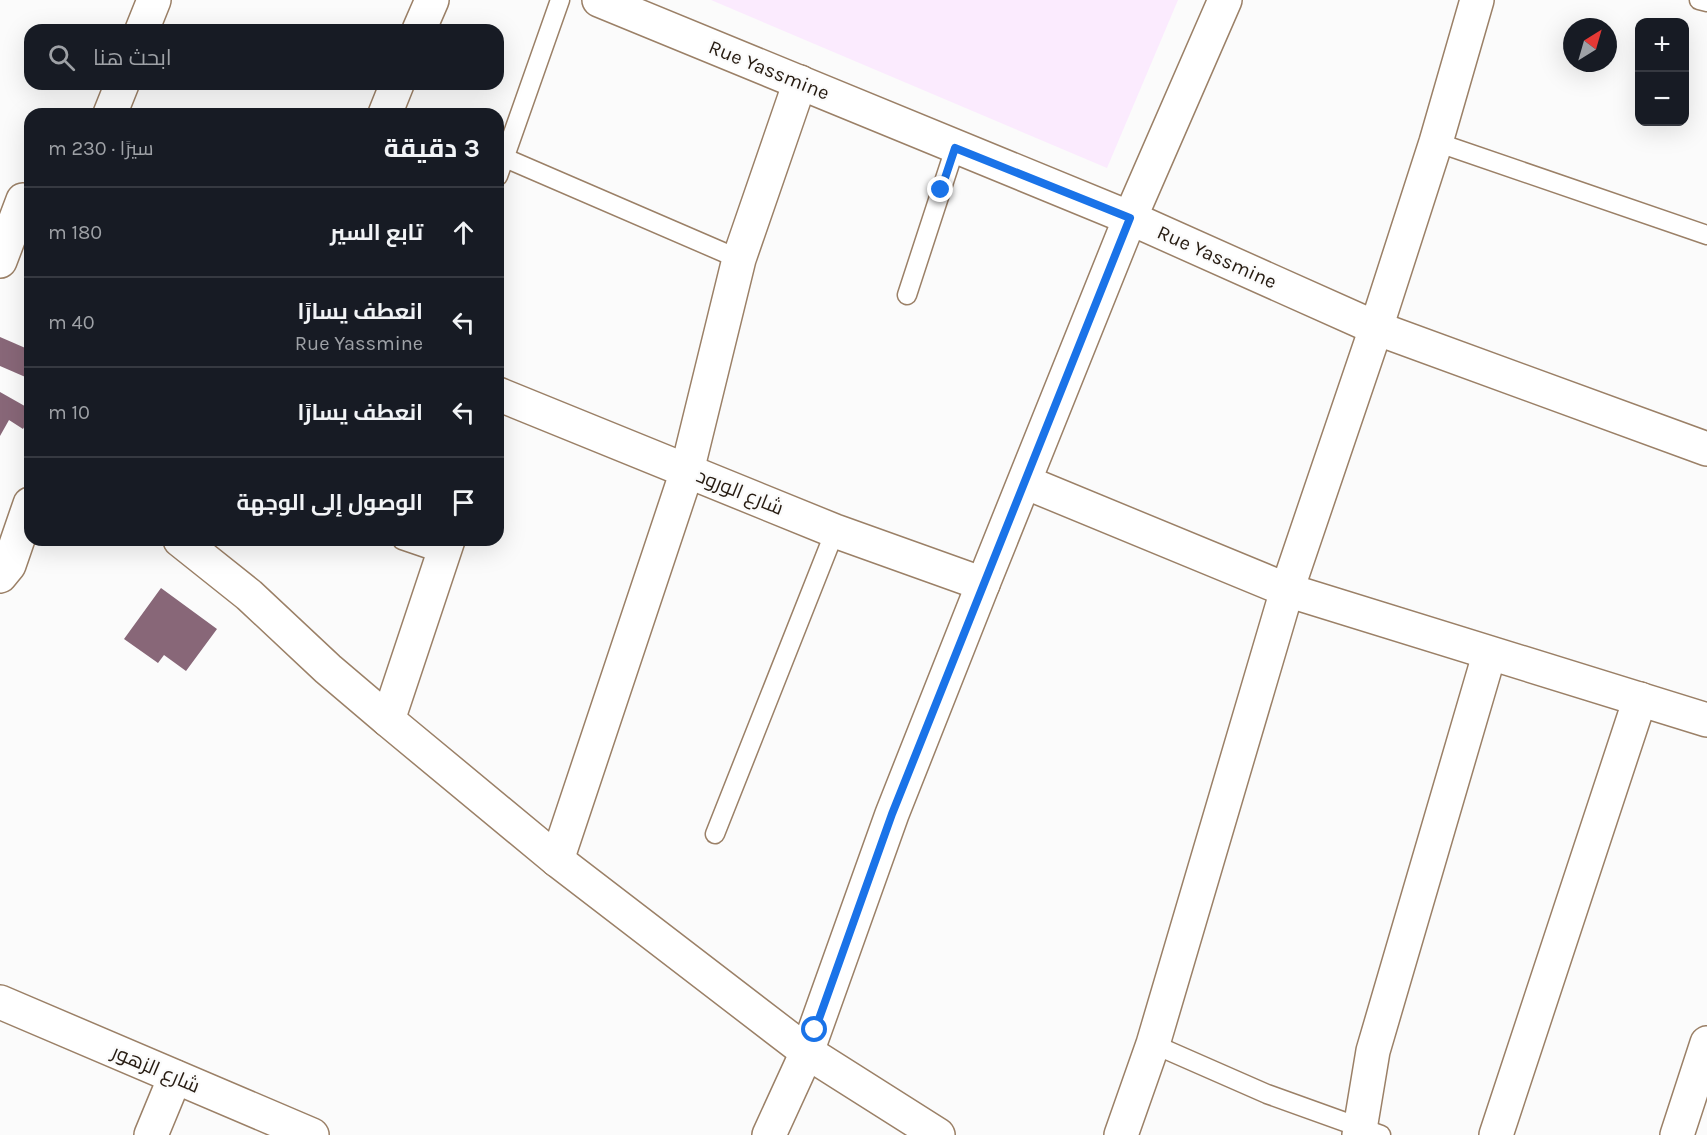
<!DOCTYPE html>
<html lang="ar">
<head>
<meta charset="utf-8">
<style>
  :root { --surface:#171b24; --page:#242831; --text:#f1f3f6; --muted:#9ea1a6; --line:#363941 }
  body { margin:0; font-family:Karla,Cairo,sans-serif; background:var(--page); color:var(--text); direction:rtl }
  .controls { position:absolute; right:18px; top:18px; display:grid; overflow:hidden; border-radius:12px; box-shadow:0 6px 24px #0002 }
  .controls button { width:54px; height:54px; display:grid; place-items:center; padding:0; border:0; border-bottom:2px solid var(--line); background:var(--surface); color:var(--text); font:30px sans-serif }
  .compass { position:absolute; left:1563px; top:18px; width:54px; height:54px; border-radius:50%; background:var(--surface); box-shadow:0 6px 24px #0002; rotate:37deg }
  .stop { position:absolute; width:18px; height:18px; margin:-14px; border:4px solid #1a73e8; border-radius:50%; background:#fff }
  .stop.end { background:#1a73e8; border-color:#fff; box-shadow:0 2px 6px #0008 }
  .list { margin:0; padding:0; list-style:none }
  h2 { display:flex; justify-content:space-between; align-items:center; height:78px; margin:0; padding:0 24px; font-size:26px }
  h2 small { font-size:20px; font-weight:400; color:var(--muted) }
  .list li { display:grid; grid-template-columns:39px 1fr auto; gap:18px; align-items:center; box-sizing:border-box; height:90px; padding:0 24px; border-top:2px solid var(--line) }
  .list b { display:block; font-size:22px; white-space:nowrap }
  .list p { margin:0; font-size:20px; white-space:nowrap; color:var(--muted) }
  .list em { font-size:20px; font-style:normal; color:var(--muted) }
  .icon { flex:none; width:33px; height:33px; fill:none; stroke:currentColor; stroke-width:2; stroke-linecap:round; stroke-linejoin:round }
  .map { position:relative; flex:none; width:1707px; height:1135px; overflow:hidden; direction:ltr }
  .search { position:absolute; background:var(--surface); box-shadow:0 6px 24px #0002; left:24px; top:24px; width:480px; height:66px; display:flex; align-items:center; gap:15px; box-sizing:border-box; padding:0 21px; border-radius:18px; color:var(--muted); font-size:22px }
  .panel { position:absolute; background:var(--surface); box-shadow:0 6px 24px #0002; left:24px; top:108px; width:480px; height:438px; border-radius:18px; direction:rtl }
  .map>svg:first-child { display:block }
  .education { fill:#fbebfe }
  .building { fill:#886778 }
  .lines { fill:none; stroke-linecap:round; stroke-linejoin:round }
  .service-casing { stroke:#9b8067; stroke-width:21 }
  .minor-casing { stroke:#9b8067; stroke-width:36 }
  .service { stroke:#fff; stroke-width:18 }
  .minor { stroke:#fff; stroke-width:33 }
  .route { stroke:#1a73e8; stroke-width:8 }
  .labels { text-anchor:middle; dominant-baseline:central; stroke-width:4.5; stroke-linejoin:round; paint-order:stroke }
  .street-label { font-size:20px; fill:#261b11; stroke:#fbfbfb }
</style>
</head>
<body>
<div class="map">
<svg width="1707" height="1135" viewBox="0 0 1707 1135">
  <rect width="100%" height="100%" fill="#fbfbfb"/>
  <path class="education" d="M711,0H1178L1107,168Z"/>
  <g class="building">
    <path d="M0,337L30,350V379L0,366Z"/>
    <path d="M0,392L30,409V417L23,429L9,420L0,436Z"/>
    <path d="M161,588L217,629L186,671L164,655L158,663L124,639Z"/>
  </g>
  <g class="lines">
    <defs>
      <g id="service">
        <path d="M1699,0L1707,2"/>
        <path d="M1436,142L1707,235"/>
        <path d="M505,158L739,259"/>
        <path d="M498,176L560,0"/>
        <path d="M907,295L955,148"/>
        <path d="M402,540L443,554"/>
        <path d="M715,834L835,531"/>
        <path d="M1153,1044L1267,1094L1381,1135"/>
      </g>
      <g id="minor">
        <path d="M599,0L1130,218L1376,328L1707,449"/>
        <path d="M142,30L154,0"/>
        <path d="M419,30L432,0"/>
        <path d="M110,114L122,84"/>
        <path d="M385,114L397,84"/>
        <path d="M0,261L23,200"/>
        <path d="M498,394L835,531L983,584"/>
        <path d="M1025,482L1287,590L1707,720"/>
        <path d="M180,540L249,595L328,669L388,720"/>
        <path d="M448,540L388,720L557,860L807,1052L938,1135"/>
        <path d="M0,576L9,565L30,504"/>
        <path d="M557,860L687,471L739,259L800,82"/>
        <path d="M0,1002L312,1135"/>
        <path d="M151,1135L175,1077"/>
        <path d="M769,1135L807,1052L892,814L983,584L1130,218L1225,0"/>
        <path d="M1121,1135L1153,1044L1287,590L1376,328L1436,142L1477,0"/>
        <path d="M1359,1135L1373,1051L1489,655"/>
        <path d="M1496,1135L1640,699"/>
        <path d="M1677,1135L1707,1043"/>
      </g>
    </defs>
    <use href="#service" class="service-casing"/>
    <use href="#minor" class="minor-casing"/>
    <use href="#service" class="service"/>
    <use href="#minor" class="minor"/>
  </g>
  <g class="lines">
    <path class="route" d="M815,1030L892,814L1130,218L955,148L941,190"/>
  </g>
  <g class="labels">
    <g class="street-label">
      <text transform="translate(769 70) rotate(22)">Rue Yassmine</text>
      <text transform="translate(1217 257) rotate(24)">Rue Yassmine</text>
      <text transform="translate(740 492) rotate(22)">شارع الورود</text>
      <text transform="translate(156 1069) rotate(23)">شارع الزهور</text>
    </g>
  </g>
</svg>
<div class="controls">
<button>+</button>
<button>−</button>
</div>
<svg class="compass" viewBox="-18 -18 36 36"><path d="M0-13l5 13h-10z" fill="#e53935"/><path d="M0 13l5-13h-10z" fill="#9ea1a6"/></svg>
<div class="stop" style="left:815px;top:1030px"></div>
<div class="stop end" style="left:941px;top:190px"></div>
<div class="search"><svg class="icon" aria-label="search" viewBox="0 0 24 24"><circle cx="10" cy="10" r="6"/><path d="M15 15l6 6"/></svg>ابحث هنا</div>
<section class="panel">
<h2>3 دقيقة<small>سيرًا · 230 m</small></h2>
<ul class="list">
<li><svg class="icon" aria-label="ahead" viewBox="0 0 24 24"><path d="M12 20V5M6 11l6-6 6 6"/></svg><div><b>تابع السير</b></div><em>180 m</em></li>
<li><svg class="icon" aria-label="left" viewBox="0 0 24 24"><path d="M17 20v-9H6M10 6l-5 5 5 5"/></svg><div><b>انعطف يسارًا</b><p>Rue Yassmine</p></div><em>40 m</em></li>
<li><svg class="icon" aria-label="left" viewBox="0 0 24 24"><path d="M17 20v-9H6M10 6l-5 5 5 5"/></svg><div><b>انعطف يسارًا</b></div><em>10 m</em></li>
<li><svg class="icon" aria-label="arrive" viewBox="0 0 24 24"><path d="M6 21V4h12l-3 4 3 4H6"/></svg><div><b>الوصول إلى الوجهة</b></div></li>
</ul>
</section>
</div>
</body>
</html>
